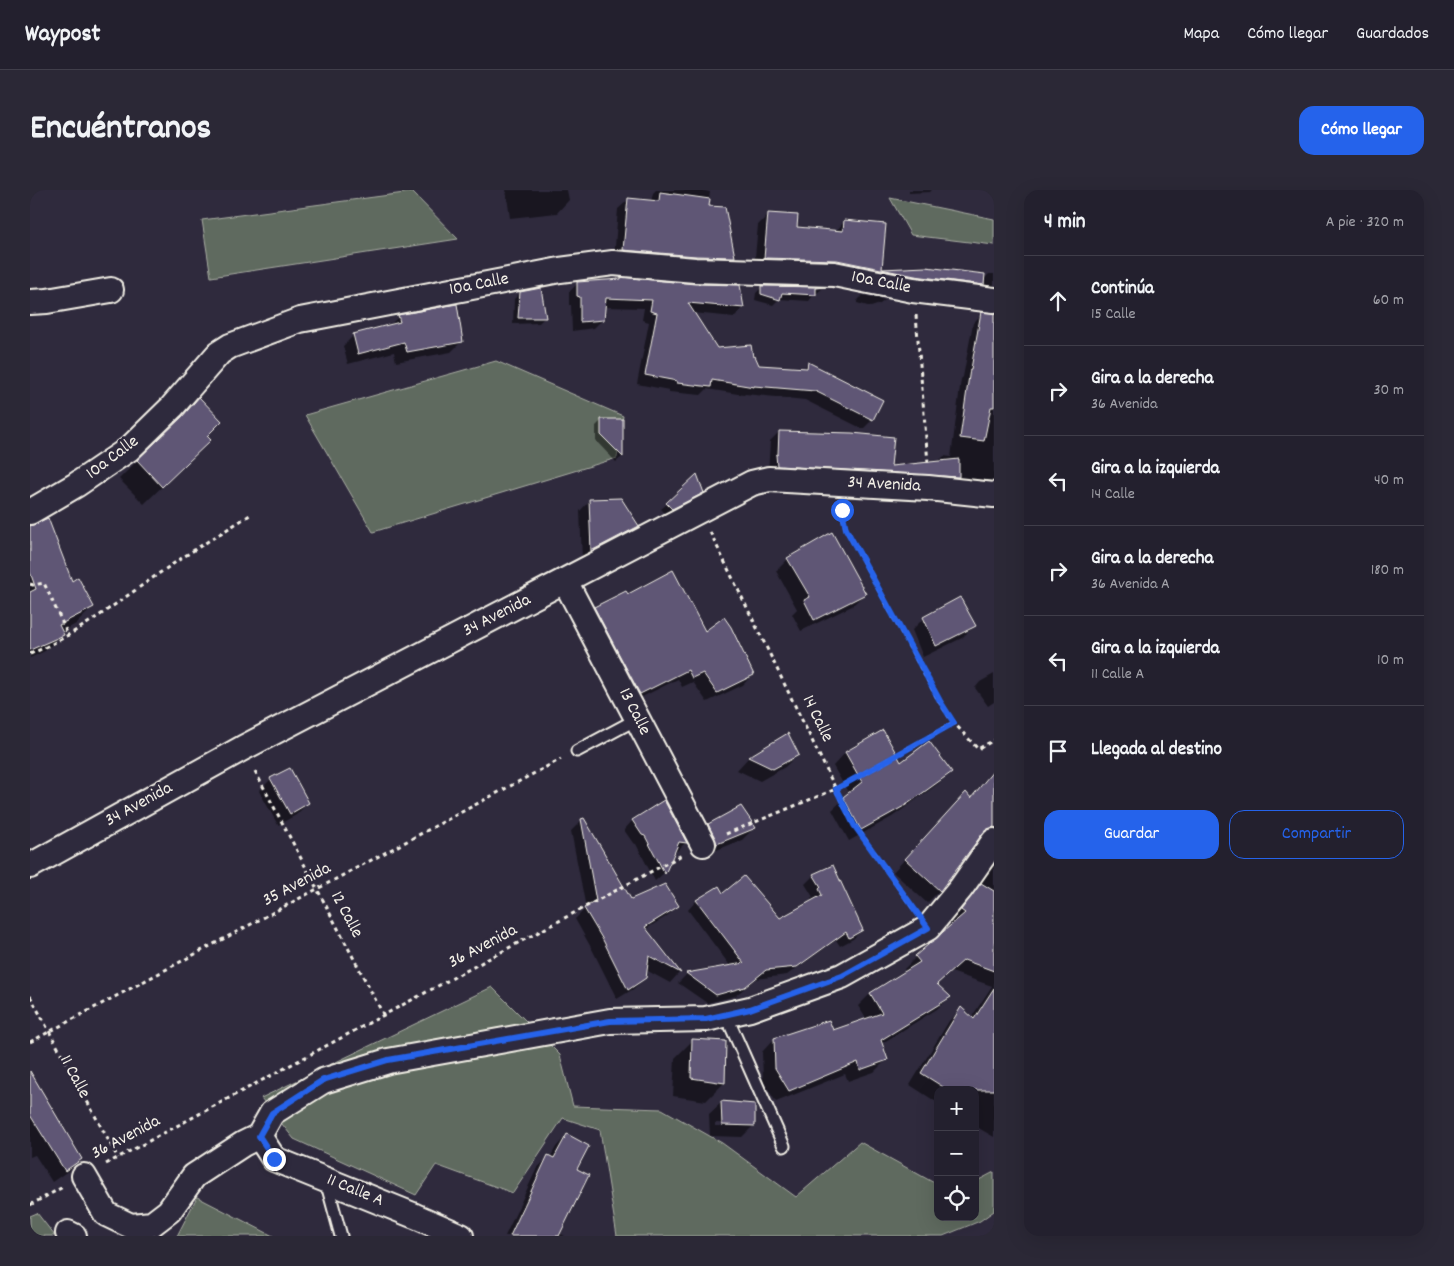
<!DOCTYPE html>
<html lang="es">
<head>
<meta charset="utf-8">
<style>
  :root { --surface:#23202e; --page:#2b2836; --text:#f1f3f6; --muted:#a3a3aa; --line:#403e4a; --accent:#2563eb }
  body { margin:0; font-family:Dekko,sans-serif; background:var(--page); color:var(--text) }
  .controls { position:absolute; right:15px; bottom:15px; display:grid; overflow:hidden; border-radius:10px; box-shadow:0 5px 20px #0002 }
  .controls button { width:45px; height:45px; display:grid; place-items:center; padding:0; border:0; border-bottom:1px solid var(--line); background:var(--surface); color:var(--text); font:25px sans-serif }
  .stop { position:absolute; width:15px; height:15px; margin:-11px; border:4px solid #2563eb; border-radius:50%; background:#fff }
  .stop.end { background:#2563eb; border-color:#fff; box-shadow:0 1px 5px #0008 }
  .list { margin:0; padding:0; list-style:none }
  h2 { display:flex; justify-content:space-between; align-items:center; height:65px; margin:0; padding:0 20px; font-size:21px }
  h2 small { font-size:16px; font-weight:400; color:var(--muted) }
  .list li { display:grid; grid-template-columns:32px 1fr auto; gap:15px; align-items:center; box-sizing:border-box; height:90px; padding:0 20px; border-top:1px solid var(--line) }
  .list b { display:block; font-size:19px; white-space:nowrap }
  .list p { margin:0; font-size:16px; white-space:nowrap; color:var(--muted) }
  .list em { font-size:16px; font-style:normal; color:var(--muted) }
  .actions { display:flex; gap:10px; padding:15px 20px }
  .actions a { flex:1; padding:11px 0; border:1px solid var(--accent); border-radius:15px; text-align:center; font-size:18px; color:var(--accent) }
  .actions .main { background:var(--accent); color:#fff }
  .icon { flex:none; width:28px; height:28px; fill:none; stroke:currentColor; stroke-width:2; stroke-linecap:round; stroke-linejoin:round }
  .map { position:relative; flex:none; width:964px; height:1046px; overflow:hidden; border-radius:15px }
  header { display:flex; align-items:center; gap:30px; box-sizing:border-box; height:70px; padding:0 25px; background:var(--surface); border-bottom:1px solid var(--line) }
  header strong { font-size:24px }
  nav { display:flex; gap:28px; margin-inline-start:auto; font-size:18px }
  .intro { display:flex; align-items:center; justify-content:space-between; box-sizing:border-box; height:120px; padding:0 30px }
  h1 { margin:0; font-size:35px }
  .button { padding:12px 22px; border-radius:15px; background:var(--accent); color:#fff; font-size:18px; font-weight:700 }
  main { display:flex; gap:30px; padding:0 30px }
  aside { flex:1; background:var(--surface); border-radius:15px; box-shadow:0 5px 20px #0002 }
  .map>svg:first-child { display:block }
  .green { fill:#5f6a5f; stroke:#aaaea4 }
  .shadow { fill:#0007; fill-rule:evenodd }
  .building { fill:#5f5775; stroke:#f4f1e8 }
  .lines { fill:none; stroke-linecap:round; stroke-linejoin:round }
  .lane-casing { stroke:#f4f1e8; stroke-width:15 }
  .street-casing { stroke:#f4f1e8; stroke-width:28 }
  .path { stroke:#f4f1e8; stroke-width:3; stroke-dasharray:4 4; stroke-linecap:butt }
  .lane { stroke:#2f2a3d; stroke-width:11 }
  .street { stroke:#2f2a3d; stroke-width:24 }
  .route { stroke:#2563eb; stroke-width:6 }
  .labels { text-anchor:middle; dominant-baseline:central; stroke-width:5; stroke-linejoin:round; paint-order:stroke }
  .street-label { font-size:18px; fill:#f4f1e8; stroke:#2f2a3d }
</style>
</head>
<body>
<header>
<strong>Waypost</strong>
<nav><a>Mapa</a><a>Cómo llegar</a><a>Guardados</a></nav>
</header>
<div class="intro"><h1>Encuéntranos</h1><a class="button">Cómo llegar</a></div>
<main>
<div class="map">
<svg width="964" height="1046" viewBox="0 0 964 1046">
  <rect width="100%" height="100%" fill="#2f2a3d"/>
  <filter id="ink" filterUnits="userSpaceOnUse"><feTurbulence type="fractalNoise" baseFrequency=".02" numOctaves="2"/><feDisplacementMap in="SourceGraphic" scale="10" xChannelSelector="R" yChannelSelector="G"/><feConvolveMatrix kernelMatrix="1 2 1 2 8 2 1 2 1" color-interpolation-filters="sRGB"/></filter>
  <g filter="url(#ink)">
    <g class="green">
      <path d="M382,2L428,49L181,87L172,30Z"/>
      <path d="M860,8L964,29V55L881,45Z"/>
      <path d="M466,171L593,226L587,268L343,342L275,225Z"/>
      <path d="M462,797L530,865L543,916L632,919L692,953L766,1007L830,952L908,995V1027H945V992L964,982V1021L950,1031L913,1046H587L570,940L533,928L483,1003L406,975L386,1005L264,949L231,908Z"/>
      <path d="M167,1007L243,1046H147Z"/>
      <path d="M7,1023L25,1046H0V1026Z"/>
    </g>
    <g class="shadow">
      <path d="M476,0H537L539,10L527,23L480,28Z"/>
      <path d="M626,0H670L680,2L678,17L694,18L703,67L694,77L584,69L588,19L598,10L621,12L623,3Z"/>
      <path d="M879,0H902L900,2L879,3Z"/>
      <path d="M738,25L765,38L805,42L814,32L855,35L851,80L896,79L954,89L959,84H964V109L724,78L728,35Z"/>
      <path d="M591,89L665,95L709,96L713,118L704,127L663,123L687,160L722,168L728,176L773,179L778,174L851,211L842,230L833,239L775,210L715,204L714,205L677,199L671,205L639,202V200L607,194L619,132L612,130L614,118L574,117L573,129L564,138L542,141L541,115H539V102L548,93L590,90Z"/>
      <path d="M732,97L792,99L787,103H785L779,111L749,109L743,115L725,110L726,103Z"/>
      <path d="M490,103L515,127L509,133L483,134L484,109Z"/>
      <path d="M833,105L855,110L850,114L841,117L827,113V111Z"/>
      <path d="M952,124H964V304L738,284L740,251L749,242L860,277L908,272L914,266L921,267L931,189L933,187L943,133Z"/>
      <path d="M369,126L432,151L421,162L366,172L364,162L318,174L313,156L324,145L359,136Z"/>
      <path d="M169,209L176,246L162,268L114,314L89,289Z"/>
      <path d="M572,230L592,231V267L586,272L566,251V236Z"/>
      <path d="M672,302L666,308L636,324L631,319L637,314Z"/>
      <path d="M560,310L608,336L598,346L552,370L550,321Z"/>
      <path d="M0,336L41,393L63,417L46,434L31,442L32,444L15,461L0,468Z"/>
      <path d="M758,369L835,403L822,416L771,441L762,424L767,419L746,381Z"/>
      <path d="M597,405L722,485L713,495L677,512L663,492L652,497L648,489L600,513L555,428L565,418Z"/>
      <path d="M894,428L944,436L932,448L893,467L882,440Z"/>
      <path d="M964,484V512L958,516L945,498L950,492Z"/>
      <path d="M853,542L870,573L920,582L908,594L862,627L819,651L802,620L819,604L803,576L815,563Z"/>
      <path d="M758,545L767,565L755,577L730,591L707,580L718,568Z"/>
      <path d="M964,579V657L953,649L946,650L910,700L897,713L863,682L924,616L940,609Z"/>
      <path d="M241,589L278,613L266,625L248,635L229,601Z"/>
      <path d="M634,612L655,653L647,661H643L634,683L625,691L606,654L603,653L594,640L602,631Z"/>
      <path d="M552,630L600,711L647,716L637,726L616,739L649,783L640,793L616,780L615,787L605,798L587,809L563,761L545,729L556,718L541,641Z"/>
      <path d="M679,635L724,638L712,650L674,665L667,647Z"/>
      <path d="M964,671V947L945,936V900H908V913L880,895L919,831L932,819L941,828L962,796L921,782L906,794L919,807L907,819L851,854L856,870L844,882L818,891L815,884L746,912L733,891L732,862L744,849L802,842L837,830L828,816L840,804L876,782L874,779L886,767L922,735L919,733Z"/>
      <path d="M784,685L832,740L823,749L810,756L806,750L757,785L726,789L705,806L677,813L648,793L657,784L701,777L658,720L666,711L688,698L692,705L750,730L782,712L781,709L783,707L775,694Z"/>
      <path d="M663,850L694,893L676,911L643,906L645,868Z"/>
      <path d="M0,893L50,969L38,981L22,992L5,965L0,967Z"/>
      <path d="M692,912L724,935L712,947L680,946L679,924ZM685,933L713,934V936H685Z"/>
      <path d="M537,945L545,979L529,1043L535,1046H475L507,978L519,967L520,968L526,957Z"/>
    </g>
    <g class="building">
      <path d="M630,2L680,9L679,16L695,17L705,67L666,66L593,60L598,8L629,11Z"/>
      <path d="M738,23L768,25L767,37L813,41L814,30L856,34L852,79L896,77L955,84L954,95L885,86L807,70L734,68Z"/>
      <path d="M591,87L665,94L710,95L714,118L658,113L687,158L721,155L723,167L725,166L729,175L777,178L778,172L853,210L843,230L785,201L724,196V197L682,190L681,197L647,193V191L615,185L627,123L620,121L622,110L576,108L574,130L550,132V107L547,106V92L591,89Z"/>
      <path d="M731,96L795,97L786,98V105L752,103L750,110L731,104Z"/>
      <path d="M511,98L516,128H488L490,102Z"/>
      <path d="M427,114L433,152L377,162L374,152L328,164L323,144L370,132L368,125Z"/>
      <path d="M951,122L964,123V217H961L954,251L930,248L940,179H941Z"/>
      <path d="M169,207L192,231L177,246L181,250L132,297L107,270L152,227Z"/>
      <path d="M571,229H593V267L571,245Z"/>
      <path d="M749,241L822,243L864,247L861,276L929,269V287L747,276L746,265L748,264Z"/>
      <path d="M667,284L674,303L642,319L636,313Z"/>
      <path d="M591,308L609,336L561,361L559,309Z"/>
      <path d="M18,328L42,391L48,387L64,417L29,435L34,445L0,460V402L6,399L0,382V336Z"/>
      <path d="M802,342L836,404L784,430L774,410L780,407L757,368Z"/>
      <path d="M643,380L675,441L694,427L701,437L724,485L687,503L673,483L662,488L658,480L610,504L564,417L596,401L598,404Z"/>
      <path d="M930,407L946,436L906,456L893,427Z"/>
      <path d="M853,540L871,572L899,551L922,582L876,615L831,640L813,607L832,592L815,562Z"/>
      <path d="M758,543L769,565L743,579L718,567Z"/>
      <path d="M260,578L279,613L260,624L240,588Z"/>
      <path d="M964,580V637L958,639L953,643L910,701L875,669L936,602L941,608Z"/>
      <path d="M634,610L657,653L649,652L635,684L615,646L612,645L602,630Z"/>
      <path d="M711,616L726,638L687,654L678,634Z"/>
      <path d="M554,628L601,709L635,694L649,716L615,737L651,783L619,766L616,788L598,800L573,750L554,718L566,711L551,629Z"/>
      <path d="M803,675L833,740L819,748L816,742L767,777L736,780L715,797L686,805L656,783L714,773L666,710L689,696L693,703L714,686L750,728L792,705L789,699L791,697L783,684Z"/>
      <path d="M951,693L964,701V781L934,770L907,794L921,807L851,850L858,870L830,880L828,872L759,901L745,878L744,848L799,830L803,840L852,823L840,803L890,772L885,766L935,723L931,720Z"/>
      <path d="M964,798V900H918L891,883L931,817L944,829Z"/>
      <path d="M662,849L696,851L695,893L661,888Z"/>
      <path d="M0,881L52,969L35,981L0,925Z"/>
      <path d="M691,911L725,914V936L692,935Z"/>
      <path d="M537,944L559,956L547,979L559,985L529,1046H480L518,965L524,968Z"/>
    </g>
    <g class="lines">
      <defs>
        <g id="lane">
          <path d="M547,561L607,529"/>
          <path d="M696,825L754,956"/>
          <path d="M296,991L311,1046"/>
        </g>
        <g id="street">
          <path d="M0,112L17,111L81,100"/>
          <path d="M0,322L46,295L99,259L142,217L189,163L200,156L270,130L530,80L583,73L665,80L804,84L883,100L964,110"/>
          <path d="M535,391L673,654"/>
          <path d="M0,676L213,558L722,293L739,289L898,298L964,305"/>
          <path d="M229,946L244,969L385,1026L431,1046"/>
          <path d="M54,986L76,1024L101,1036L122,1034L139,1021L164,986L213,954L229,946L242,923L293,891L358,871L580,831L676,829L720,819L812,786L898,738L931,698L964,651"/>
          <path d="M38,1043L44,1046"/>
        </g>
      </defs>
      <use href="#lane" class="lane-casing"/>
      <use href="#street" class="street-casing"/>
      <g class="path">
        <path d="M886,125L898,273"/>
        <path d="M811,319L816,339L909,511L924,533L948,559L964,550"/>
        <path d="M680,342L820,628L883,718"/>
        <path d="M0,394L3,395L14,393L38,445"/>
        <path d="M0,464C44,446 78,419 117,392C150,368 185,347 220,325"/>
        <path d="M225,581L354,826"/>
        <path d="M696,644L806,599L924,533"/>
        <path d="M0,806L88,968"/>
        <path d="M0,852L531,569"/>
        <path d="M76,974L652,665"/>
        <path d="M0,1015L33,997"/>
      </g>
      <use href="#lane" class="lane"/>
      <use href="#street" class="street"/>
    </g>
  </g>
  <g class="lines" filter="url(#ink)">
    <path class="route" d="M244,969L229,946L242,923L293,890L358,870L580,831L676,829L720,819L812,786L898,738L824,635L806,599L924,533L910,511L816,339L812,320"/>
  </g>
  <g class="labels">
    <g class="street-label">
      <text transform="translate(851 93) rotate(11)">10a Calle</text>
      <text transform="translate(449 95) rotate(-11)">10a Calle</text>
      <text transform="translate(83 268) rotate(-37)">10a Calle</text>
      <text transform="translate(854 295) rotate(3)">34 Avenida</text>
      <text transform="translate(467 426) rotate(-27)">34 Avenida</text>
      <text transform="translate(604 522) rotate(63)">13 Calle</text>
      <text transform="translate(787 529) rotate(64)">14 Calle</text>
      <text transform="translate(109 615) rotate(-29)">34 Avenida</text>
      <text transform="translate(267 695) rotate(-28)">35 Avenida</text>
      <text transform="translate(316 725) rotate(62)">12 Calle</text>
      <text transform="translate(453 757) rotate(-28)">36 Avenida</text>
      <text transform="translate(44 887) rotate(62)">11 Calle</text>
      <text transform="translate(96 948) rotate(-28)">36 Avenida</text>
      <text transform="translate(325 1001) rotate(22)">11 Calle A</text>
    </g>
  </g>
</svg>
<div class="controls">
<button>+</button>
<button>−</button>
<button><svg class="icon" aria-label="locate" viewBox="0 0 24 24"><circle cx="12" cy="12" r="6"/><path d="M12 2v4M12 18v4M2 12h4M18 12h4"/></svg></button>
</div>
<div class="stop" style="left:812px;top:320px"></div>
<div class="stop end" style="left:244px;top:969px"></div>
</div>
<aside>
<h2>4 min<small>A pie · 320 m</small></h2>
<ul class="list">
<li><svg class="icon" aria-label="ahead" viewBox="0 0 24 24"><path d="M12 20V5M6 11l6-6 6 6"/></svg><div><b>Continúa</b><p>15 Calle</p></div><em>60 m</em></li>
<li><svg class="icon" aria-label="right" viewBox="0 0 24 24"><path d="M7 20v-9h11M14 6l5 5-5 5"/></svg><div><b>Gira a la derecha</b><p>36 Avenida</p></div><em>30 m</em></li>
<li><svg class="icon" aria-label="left" viewBox="0 0 24 24"><path d="M17 20v-9H6M10 6l-5 5 5 5"/></svg><div><b>Gira a la izquierda</b><p>14 Calle</p></div><em>40 m</em></li>
<li><svg class="icon" aria-label="right" viewBox="0 0 24 24"><path d="M7 20v-9h11M14 6l5 5-5 5"/></svg><div><b>Gira a la derecha</b><p>36 Avenida A</p></div><em>180 m</em></li>
<li><svg class="icon" aria-label="left" viewBox="0 0 24 24"><path d="M17 20v-9H6M10 6l-5 5 5 5"/></svg><div><b>Gira a la izquierda</b><p>11 Calle A</p></div><em>10 m</em></li>
<li><svg class="icon" aria-label="arrive" viewBox="0 0 24 24"><path d="M6 21V4h12l-3 4 3 4H6"/></svg><div><b>Llegada al destino</b></div></li>
</ul>
<div class="actions"><a class="main">Guardar</a><a>Compartir</a></div>
</aside>
</main>
</body>
</html>
